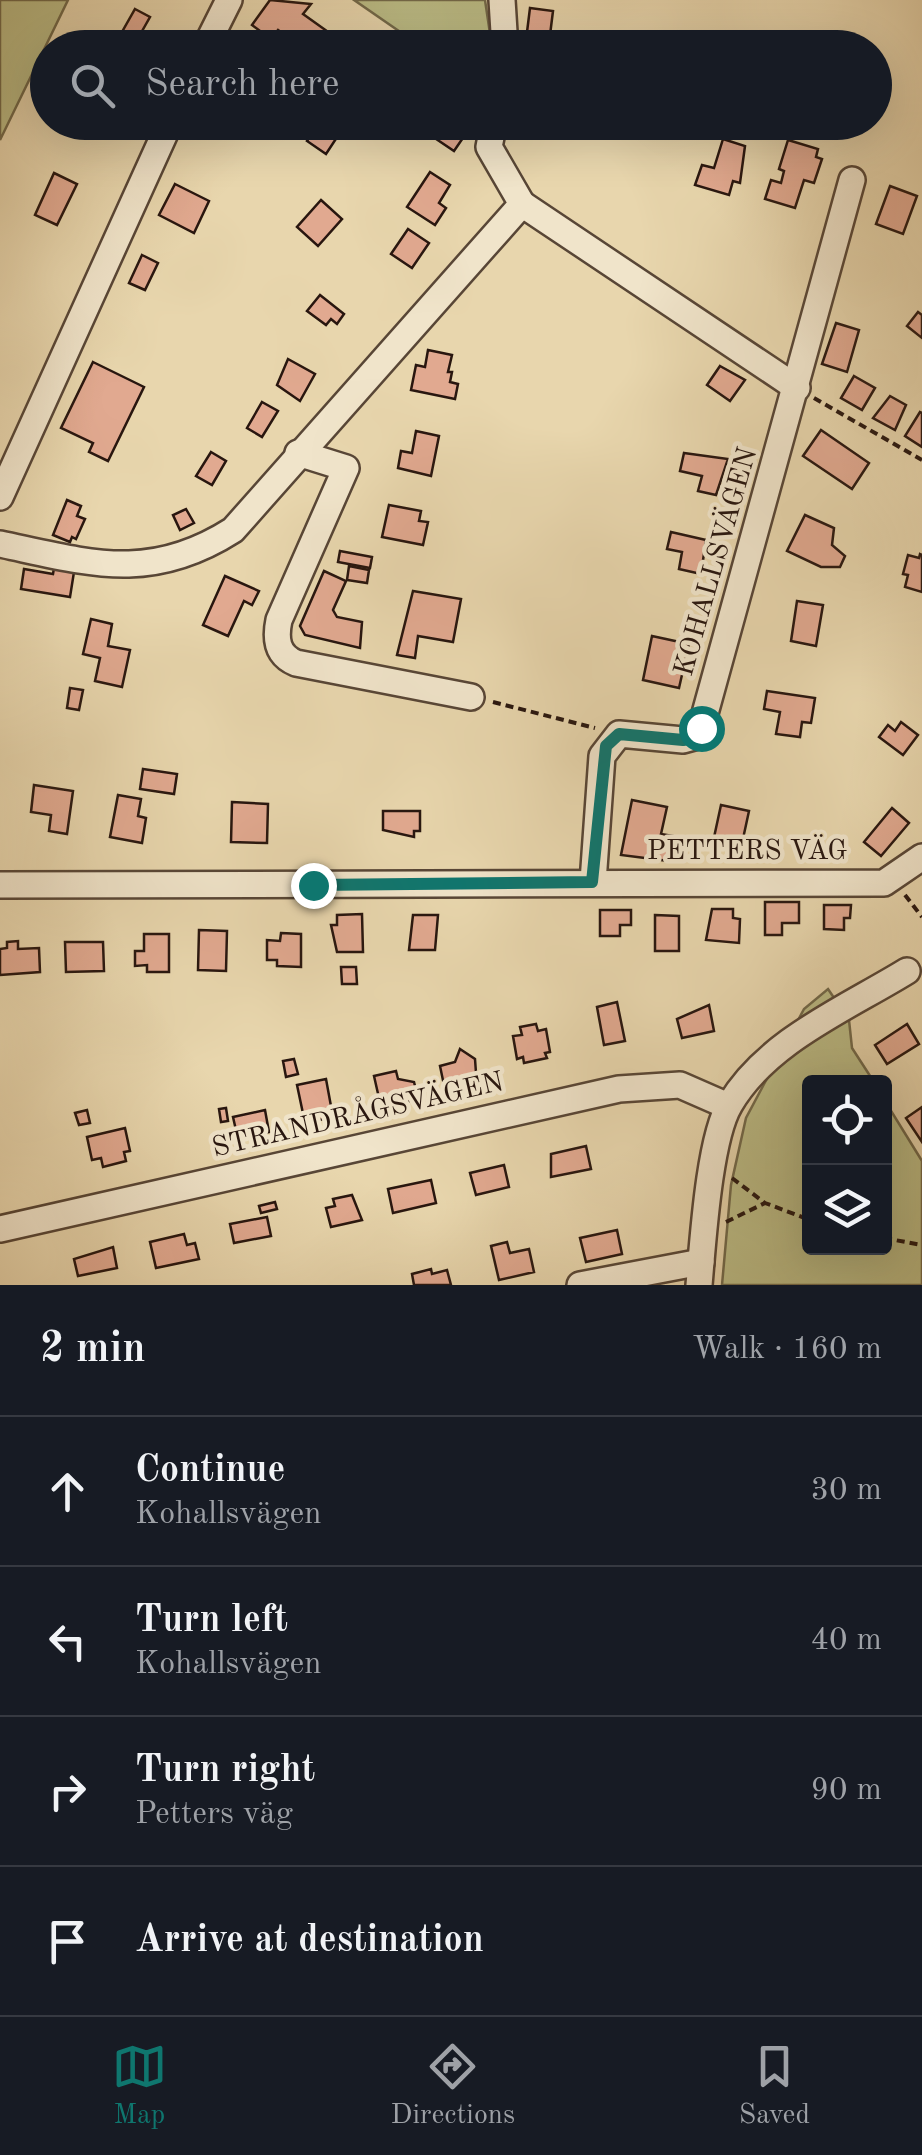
<!DOCTYPE html>
<html lang="en">
<head>
<meta charset="utf-8">
<style>
  :root { --surface:#171b24; --page:#20242c; --text:#f1f3f6; --muted:#9ea1a6; --line:#363941; --accent:#0f766e }
  body { margin:0; font-family:"Old Standard TT",serif; background:var(--page); color:var(--text) }
  .controls { position:absolute; right:30px; bottom:30px; display:grid; overflow:hidden; border-radius:10px; box-shadow:0 10px 40px #0002 }
  .controls button { width:90px; height:90px; display:grid; place-items:center; padding:0; border:0; border-bottom:2px solid var(--line); background:var(--surface); color:var(--text); font:50px sans-serif }
  .stop { position:absolute; width:30px; height:30px; margin:-22px; border:8px solid #0f766e; border-radius:50%; background:#fff }
  .stop.end { background:#0f766e; border-color:#fff; box-shadow:0 2px 10px #0008 }
  .list { margin:0; padding:0; list-style:none }
  h2 { display:flex; justify-content:space-between; align-items:center; height:130px; margin:0; padding:0 40px; font-size:42px }
  h2 small { font-size:32px; font-weight:400; color:var(--muted) }
  .list li { display:grid; grid-template-columns:65px 1fr auto; gap:30px; align-items:center; box-sizing:border-box; height:150px; padding:0 40px; border-top:2px solid var(--line) }
  .list b { display:block; font-size:38px; white-space:nowrap }
  .list p { margin:0; font-size:32px; white-space:nowrap; color:var(--muted) }
  .list em { font-size:32px; font-style:normal; color:var(--muted) }
  .icon { flex:none; width:55px; height:55px; fill:none; stroke:currentColor; stroke-width:2; stroke-linecap:round; stroke-linejoin:round }
  .map { position:relative; flex:none; width:922px; height:1285px; overflow:hidden }
  .search { position:absolute; background:var(--surface); box-shadow:0 10px 40px #0002; left:30px; right:30px; top:30px; height:110px; display:flex; align-items:center; gap:25px; box-sizing:border-box; padding:0 35px; border-radius:55px; color:var(--muted); font-size:38px }
  .sheet { height:730px; background:var(--surface) }
  nav { display:flex; justify-content:space-around; align-items:center; box-sizing:border-box; height:140px; border-top:2px solid var(--line); background:var(--surface); font-size:28px; color:var(--muted) }
  nav a { display:grid; justify-items:center; gap:5px }
  nav .on { color:var(--accent) }
  .map>svg:first-child { display:block }
  .green { fill:#bbbc86; stroke:#72694a; stroke-width:2.5 }
  .building { fill:#e1a990; stroke:#28160f; stroke-width:2.5 }
  .lines { fill:none; stroke-linecap:round; stroke-linejoin:round }
  .minor-casing { stroke:#584636; stroke-width:30 }
  .path { stroke:#28160f; stroke-width:4; stroke-dasharray:8 5; stroke-linecap:butt }
  .minor { stroke:#f0e4ca; stroke-width:25 }
  .route { stroke:#0f766e; stroke-width:12 }
  .labels { text-anchor:middle; dominant-baseline:central; stroke-width:9; stroke-linejoin:round; paint-order:stroke }
  .street-label { font-size:28px; fill:#28160f; stroke:#f0e4ca }
</style>
</head>
<body>
<div class="map">
<svg width="922" height="1285" viewBox="0 0 922 1285">
  <rect width="100%" height="100%" fill="#e8d6ad"/>
  <filter id="stains"><feTurbulence type="fractalNoise" baseFrequency=".002" numOctaves="4"/><feColorMatrix values="0 0 0 0 .2 0 0 0 0 .09 0 0 0 0 .02 0 0 0 .5 -.17"/></filter>
  <radialGradient id="worn" r=".72"><stop offset=".6" stop-color="#630" stop-opacity="0"/><stop offset="1" stop-color="#630" stop-opacity=".3"/></radialGradient>
  <g class="green">
    <path d="M0,0H68L0,140Z"/>
    <path d="M354,0H485L492,47H422Z"/>
    <path d="M828,989L849,1020L852,1048L874,1082H810V1248H884L885,1101L922,1161V1285H722L731,1185L746,1118L804,1009Z"/>
  </g>
  <g class="building">
    <path d="M270,0L311,4L303,14L331,34L321,48H303L278,30L271,39L252,25Z"/>
    <path d="M530,8L553,11L549,43L526,40Z"/>
    <path d="M135,9L150,17L141,33L152,39L146,48H133L118,39Z"/>
    <path d="M93,122H118L122,124L115,138L91,128Z"/>
    <path d="M319,122H347L326,154L307,141Z"/>
    <path d="M411,122H454L467,132L454,151Z"/>
    <path d="M723,139L745,146L740,183L733,181L729,195L695,185L702,165L714,168Z"/>
    <path d="M788,140L818,149L816,157L822,159L814,183L804,180L795,208L765,199L771,180L781,183L784,171L779,169Z"/>
    <path d="M430,172L450,185L439,203L446,208L435,225L407,207Z"/>
    <path d="M54,173L77,184L57,225L35,215Z"/>
    <path d="M175,184L209,201L194,233L159,215Z"/>
    <path d="M890,186L917,196L903,234L876,224Z"/>
    <path d="M321,200L342,219L318,246L297,227Z"/>
    <path d="M408,229L429,243L412,268L391,254Z"/>
    <path d="M142,255L158,263L145,290L129,283Z"/>
    <path d="M320,295L344,314L337,324L331,319L326,325L307,311Z"/>
    <path d="M918,312L922,315V338L907,326Z"/>
    <path d="M836,323L859,330L847,372L822,364Z"/>
    <path d="M428,350L452,355L448,372H452L450,382L458,384L455,399L411,390L416,365L425,367Z"/>
    <path d="M288,359L315,374L300,401L277,385Z"/>
    <path d="M93,362L144,387L108,461L89,452L93,443L61,428Z"/>
    <path d="M720,366L745,380L730,401L707,385Z"/>
    <path d="M854,376L875,388L862,410L841,398Z"/>
    <path d="M890,396L906,405L895,430L873,418Z"/>
    <path d="M262,402L278,411L262,437L247,428Z"/>
    <path d="M920,412L922,413V447L905,436Z"/>
    <path d="M821,430L869,463L852,489L803,456Z"/>
    <path d="M416,431L439,436L431,476L398,468L401,451L412,453Z"/>
    <path d="M211,452L226,461L212,485L196,476Z"/>
    <path d="M684,453L728,459L716,495L698,491L702,476L680,471Z"/>
    <path d="M67,500L81,506L77,516L85,519L76,539L72,537L70,542L53,535Z"/>
    <path d="M389,505L421,511L419,521L428,522L423,545L382,537Z"/>
    <path d="M186,509L194,523L180,530L173,515Z"/>
    <path d="M805,515L834,528L832,545L845,556L840,567H821L787,551Z"/>
    <path d="M671,532L706,540L701,574L679,569L682,552L667,549Z"/>
    <path d="M340,551L372,557L370,568L338,562Z"/>
    <path d="M920,554L922,555V592L905,587L908,575L903,574L908,555L919,558Z"/>
    <path d="M349,566L369,570L367,583L347,580Z"/>
    <path d="M54,568L74,572L70,597L21,589L24,569L53,574Z"/>
    <path d="M324,571L346,581L333,610L337,617L362,622L360,648L305,635L300,626Z"/>
    <path d="M225,576L259,591L252,605L244,601L228,636L203,625Z"/>
    <path d="M413,591L461,599L453,642L418,636L415,658L397,655Z"/>
    <path d="M797,601L823,605L816,646L791,641Z"/>
    <path d="M91,619L112,624L108,646L130,650L122,687L95,681L100,658L83,654Z"/>
    <path d="M652,636L689,644L679,688L643,680Z"/>
    <path d="M70,688L83,690L79,710L67,708Z"/>
    <path d="M767,691L815,698L811,723L802,722L800,737L776,734L780,712L764,709Z"/>
    <path d="M901,722L918,735L903,755L879,737L888,725L895,731Z"/>
    <path d="M143,769L177,774L174,794L140,789Z"/>
    <path d="M34,785L73,791L67,834L49,831L51,815L31,812Z"/>
    <path d="M118,795L141,799L138,816L146,818L142,843L110,837Z"/>
    <path d="M632,800L667,807L661,834L673,836L669,861L621,855Z"/>
    <path d="M232,802L268,804L267,843L231,842Z"/>
    <path d="M721,805L749,811L741,848L713,842Z"/>
    <path d="M892,808L909,823L881,856L864,842Z"/>
    <path d="M383,811H420V831H414V837L383,830Z"/>
    <path d="M765,902H799V923H782V935H765Z"/>
    <path d="M824,905H851L850,918H844V930L824,929Z"/>
    <path d="M712,909H733V918L740,919L739,943L706,940Z"/>
    <path d="M600,910H631V925H620V936H600Z"/>
    <path d="M362,914L363,952H337L331,925H337V915Z"/>
    <path d="M413,915H438L435,950H409Z"/>
    <path d="M655,915L679,916V951H655Z"/>
    <path d="M199,930L227,931L226,971L198,970Z"/>
    <path d="M281,933L301,934V967L277,966V960H267V940L280,941Z"/>
    <path d="M144,934H169V972H147V965L135,966V951H144Z"/>
    <path d="M18,941V949L39,948L40,972L0,975V949L7,948V942Z"/>
    <path d="M65,942H103L104,971L66,972Z"/>
    <path d="M341,967H356L357,984H342Z"/>
    <path d="M617,1002L625,1041L604,1045L597,1007Z"/>
    <path d="M709,1005L714,1031L682,1038L677,1019Z"/>
    <path d="M536,1024L538,1031L546,1029L550,1052L545,1053L547,1058L524,1063L523,1057L517,1059L513,1036L522,1035L520,1027Z"/>
    <path d="M907,1024L919,1044L887,1064L875,1045Z"/>
    <path d="M460,1049L475,1059L477,1087L445,1090L440,1066L455,1062Z"/>
    <path d="M294,1059L298,1074L286,1077L283,1061Z"/>
    <path d="M396,1071L398,1079L414,1082L418,1098L387,1110L381,1107L374,1076Z"/>
    <path d="M326,1079L333,1117L305,1123L297,1085Z"/>
    <path d="M922,1107V1142L906,1118Z"/>
    <path d="M226,1108L228,1121L221,1122L219,1109Z"/>
    <path d="M87,1110L90,1123L79,1125L75,1113Z"/>
    <path d="M265,1110L269,1132L238,1139L233,1117Z"/>
    <path d="M125,1128L130,1151L124,1152L126,1161L103,1167L101,1158L92,1160L87,1137Z"/>
    <path d="M586,1146L591,1169L551,1177V1154Z"/>
    <path d="M504,1165L509,1187L476,1195L470,1173Z"/>
    <path d="M431,1180L436,1203L393,1213L388,1189Z"/>
    <path d="M352,1195L362,1220L331,1227L326,1208L335,1206L333,1199Z"/>
    <path d="M275,1202L277,1209L261,1213L259,1206Z"/>
    <path d="M267,1217L271,1236L234,1243L230,1224Z"/>
    <path d="M617,1230L622,1254L586,1262L580,1238Z"/>
    <path d="M184,1234L187,1245L195,1243L199,1259L156,1268L150,1242Z"/>
    <path d="M507,1242L510,1253L529,1249L534,1272L499,1280L491,1246Z"/>
    <path d="M113,1247L117,1268L78,1276L74,1259Z"/>
    <path d="M431,1269L432,1274L447,1270L451,1285H414L412,1274Z"/>
  </g>
  <g class="lines">
    <defs>
      <g id="minor">
        <path d="M502,0L505,48"/>
        <path d="M205,48L229,0"/>
        <path d="M522,204L797,388"/>
        <path d="M298,453L346,468L279,620C275,639 277,655 296,663L471,697"/>
        <path d="M0,497L170,122"/>
        <path d="M0,544C90,563 150,583 233,530L522,204L489,147L494,122"/>
        <path d="M593,882L602,756L619,734L683,740L694,737L701,728L852,180"/>
        <path d="M0,885L884,883L922,857"/>
        <path d="M0,1229L619,1089L680,1085L728,1106"/>
        <path d="M580,1285L701,1262"/>
        <path d="M699,1285C703,1241 709,1139 730,1104C767,1041 847,1008 907,971"/>
      </g>
    </defs>
    <use href="#minor" class="minor-casing"/>
    <g class="path">
      <path d="M814,398L922,460"/>
      <path d="M493,702L595,728"/>
      <path d="M905,895L922,917"/>
      <path d="M732,1178L765,1203L810,1220"/>
      <path d="M726,1222L765,1203"/>
      <path d="M884,1238L922,1245"/>
    </g>
    <use href="#minor" class="minor"/>
  </g>
  <g class="lines">
    <path class="route" d="M313,885L592,882L606,746L619,734L683,740L694,738L701,728"/>
  </g>
  <g class="labels">
    <g class="street-label">
      <text transform="translate(717 562) rotate(-74)">KOHALLSVÄGEN</text>
      <text x="747" y="852">PETTERS VÄG</text>
      <text transform="translate(358 1116) rotate(-13)">STRANDRÅGSVÄGEN</text>
    </g>
  </g>
  <rect width="100%" height="100%" filter="url(#stains)"/>
  <rect width="100%" height="100%" fill="url(#worn)"/>
</svg>
<div class="controls">
<button><svg class="icon" aria-label="locate" viewBox="0 0 24 24"><circle cx="12" cy="12" r="6"/><path d="M12 2v4M12 18v4M2 12h4M18 12h4"/></svg></button>
<button><svg class="icon" aria-label="layers" viewBox="0 0 24 24"><path d="M12 4l9 5-9 5-9-5zM3 14l9 5 9-5"/></svg></button>
</div>
<div class="stop" style="left:701px;top:728px"></div>
<div class="stop end" style="left:313px;top:885px"></div>
<div class="search"><svg class="icon" aria-label="search" viewBox="0 0 24 24"><circle cx="10" cy="10" r="6"/><path d="M15 15l6 6"/></svg>Search here</div>
</div>
<section class="sheet">
<h2>2 min<small>Walk · 160 m</small></h2>
<ul class="list">
<li><svg class="icon" aria-label="ahead" viewBox="0 0 24 24"><path d="M12 20V5M6 11l6-6 6 6"/></svg><div><b>Continue</b><p>Kohallsvägen</p></div><em>30 m</em></li>
<li><svg class="icon" aria-label="left" viewBox="0 0 24 24"><path d="M17 20v-9H6M10 6l-5 5 5 5"/></svg><div><b>Turn left</b><p>Kohallsvägen</p></div><em>40 m</em></li>
<li><svg class="icon" aria-label="right" viewBox="0 0 24 24"><path d="M7 20v-9h11M14 6l5 5-5 5"/></svg><div><b>Turn right</b><p>Petters väg</p></div><em>90 m</em></li>
<li><svg class="icon" aria-label="arrive" viewBox="0 0 24 24"><path d="M6 21V4h12l-3 4 3 4H6"/></svg><div><b>Arrive at destination</b></div></li>
</ul>
</section>
<nav>
<a class="on"><svg class="icon" aria-label="map" viewBox="0 0 24 24"><path d="M3 6l6-2 6 2 6-2v14l-6 2-6-2-6 2zM9 4v14M15 6v14"/></svg>Map</a>
<a><svg class="icon" aria-label="directions" viewBox="0 0 24 24"><path d="M12 3l9 9-9 9-9-9zM9 14v-3h6M13 9l2 2-2 2"/></svg>Directions</a>
<a><svg class="icon" aria-label="saved" viewBox="0 0 24 24"><path d="M7 4h10v16l-5-4-5 4z"/></svg>Saved</a>
</nav>
</body>
</html>
